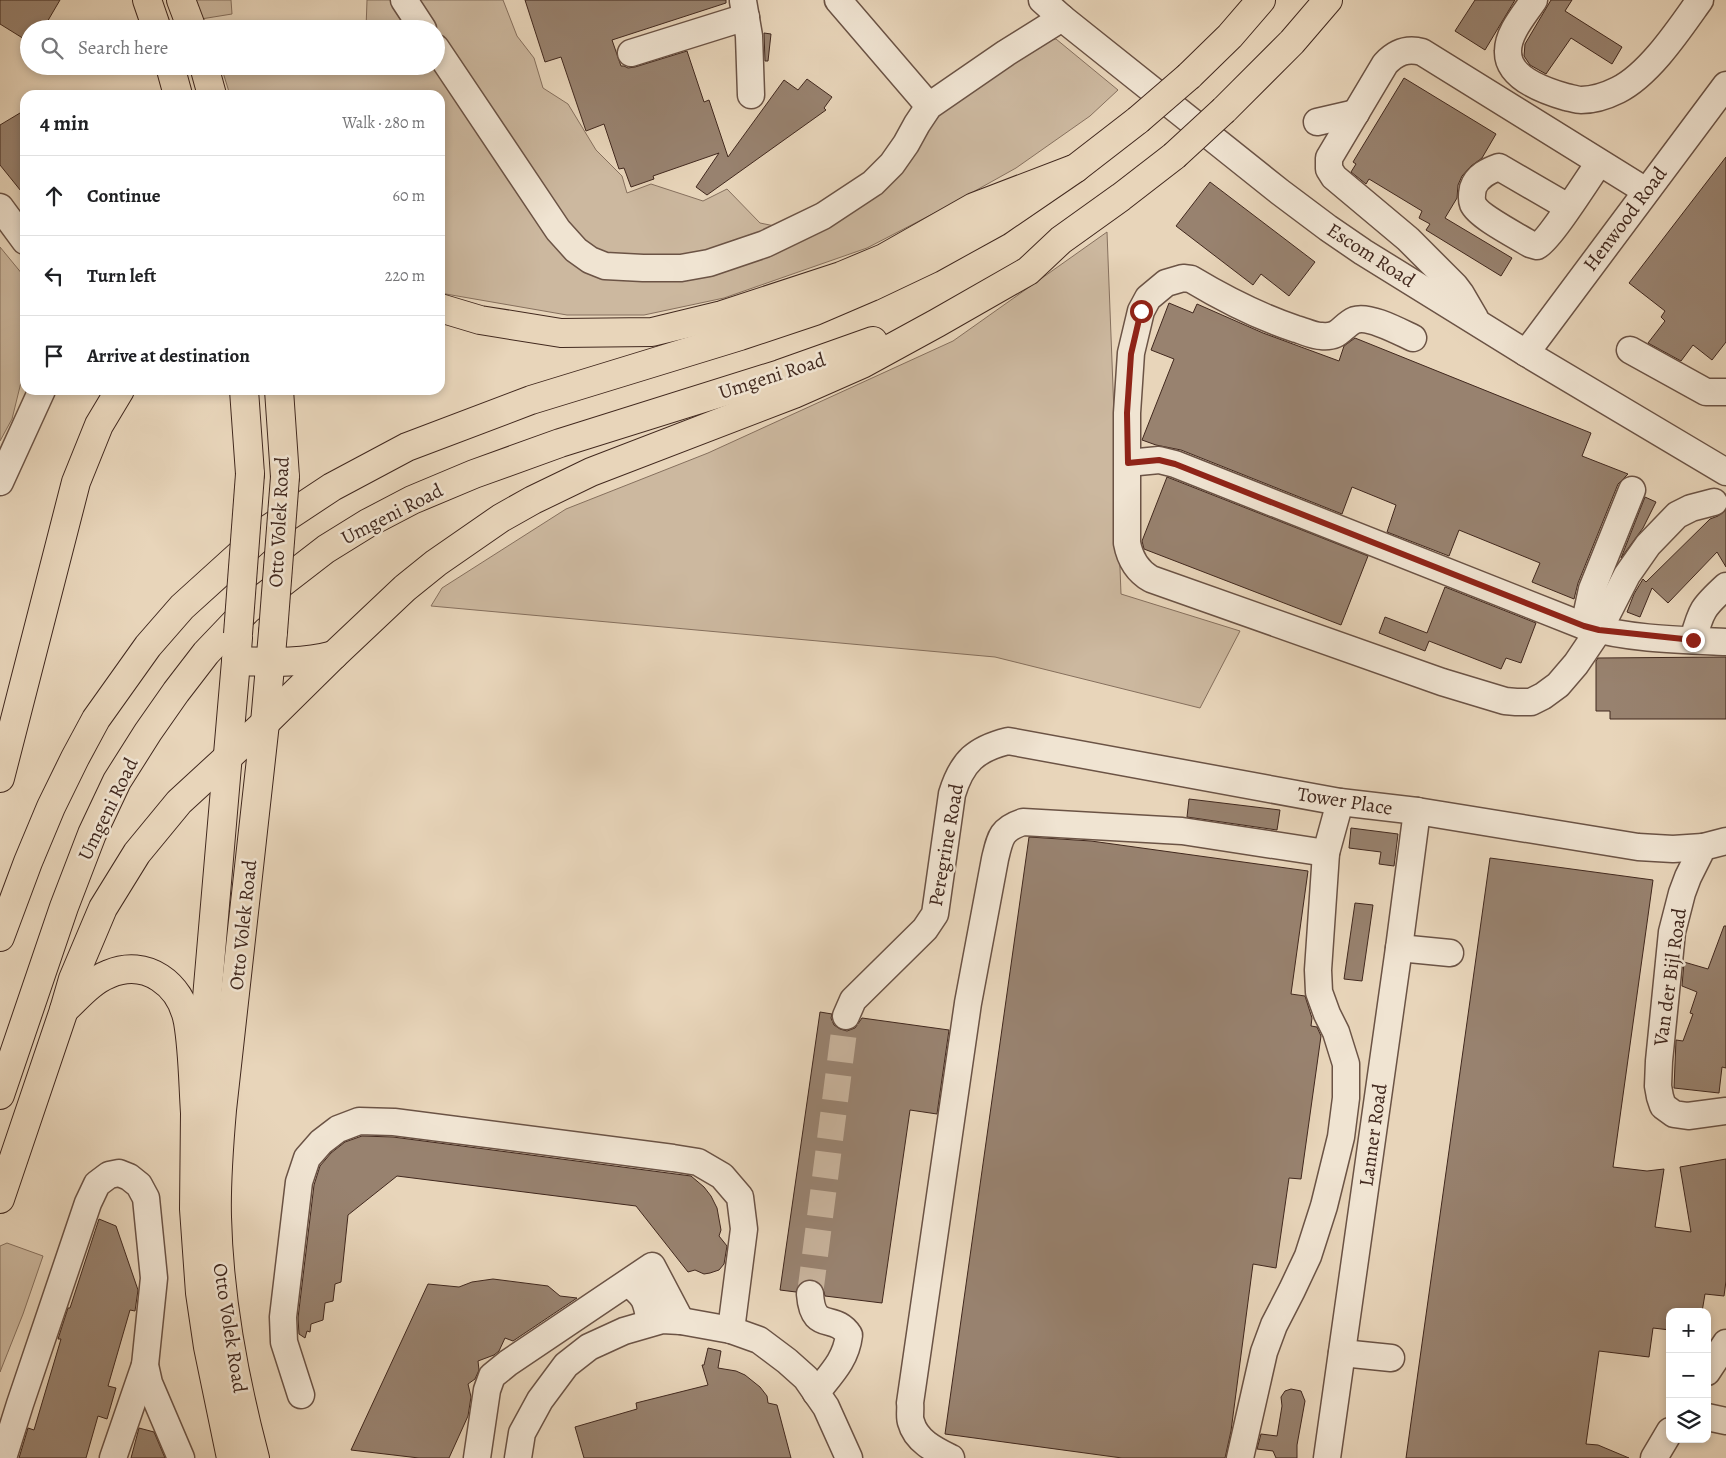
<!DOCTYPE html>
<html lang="en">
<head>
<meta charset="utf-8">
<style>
  :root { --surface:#fff; --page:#f2f2f2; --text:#202124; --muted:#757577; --line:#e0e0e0 }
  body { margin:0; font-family:Alegreya,serif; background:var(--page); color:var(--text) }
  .controls { position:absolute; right:15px; bottom:15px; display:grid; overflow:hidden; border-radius:10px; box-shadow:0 2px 8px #0003 }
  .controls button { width:45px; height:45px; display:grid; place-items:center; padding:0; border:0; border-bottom:1px solid var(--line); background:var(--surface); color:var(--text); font:25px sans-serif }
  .stop { position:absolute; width:15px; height:15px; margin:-11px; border:4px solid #8f2418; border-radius:50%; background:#fff }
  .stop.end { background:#8f2418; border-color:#fff; box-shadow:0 1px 5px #0008 }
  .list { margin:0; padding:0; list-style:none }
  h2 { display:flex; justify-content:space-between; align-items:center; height:65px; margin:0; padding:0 20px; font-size:21px }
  h2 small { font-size:16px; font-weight:400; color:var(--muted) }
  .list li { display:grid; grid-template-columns:32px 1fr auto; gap:15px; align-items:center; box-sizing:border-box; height:80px; padding:0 20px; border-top:1px solid var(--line) }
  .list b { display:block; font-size:19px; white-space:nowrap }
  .list em { font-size:16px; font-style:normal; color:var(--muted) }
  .icon { flex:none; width:28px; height:28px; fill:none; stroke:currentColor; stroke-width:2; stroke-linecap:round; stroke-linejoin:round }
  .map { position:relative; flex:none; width:1726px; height:1458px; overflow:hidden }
  .search { position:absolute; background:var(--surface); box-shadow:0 2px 8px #0003; left:20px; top:20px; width:425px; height:55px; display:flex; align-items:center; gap:12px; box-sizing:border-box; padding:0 18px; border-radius:28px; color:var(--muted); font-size:19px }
  .panel { position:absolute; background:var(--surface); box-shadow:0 2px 8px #0003; left:20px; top:90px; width:425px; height:305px; border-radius:15px }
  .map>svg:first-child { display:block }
  .green { fill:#ccb89f; stroke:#86705e }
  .building { fill:#98826f; stroke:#41281e }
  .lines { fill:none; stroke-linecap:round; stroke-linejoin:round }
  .minor-tunnel { stroke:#c7b29b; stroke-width:26; stroke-dasharray:26 13; stroke-linecap:butt }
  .minor-casing { stroke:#6b5345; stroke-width:29 }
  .major-casing { stroke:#41281e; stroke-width:30 }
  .highway-casing { stroke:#41281e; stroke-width:30 }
  .minor { stroke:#f0e4d2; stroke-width:26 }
  .major { stroke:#e8d5ba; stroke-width:28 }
  .highway { stroke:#e8d5ba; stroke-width:28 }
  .major-bridge-casing { stroke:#41281e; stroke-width:30; stroke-linecap:butt }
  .highway-bridge-casing { stroke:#41281e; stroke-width:30; stroke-linecap:butt }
  .major-bridge { stroke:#e8d5ba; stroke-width:28 }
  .highway-bridge { stroke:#e8d5ba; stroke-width:28 }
  .route { stroke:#8f2418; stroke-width:6 }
  .labels { text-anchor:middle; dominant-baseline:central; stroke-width:5; stroke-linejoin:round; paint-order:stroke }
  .street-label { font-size:20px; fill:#41281e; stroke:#f0e4d2 }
</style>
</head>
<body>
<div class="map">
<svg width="1726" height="1458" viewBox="0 0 1726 1458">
  <rect width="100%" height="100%" fill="#e8d5ba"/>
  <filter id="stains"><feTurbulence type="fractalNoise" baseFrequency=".004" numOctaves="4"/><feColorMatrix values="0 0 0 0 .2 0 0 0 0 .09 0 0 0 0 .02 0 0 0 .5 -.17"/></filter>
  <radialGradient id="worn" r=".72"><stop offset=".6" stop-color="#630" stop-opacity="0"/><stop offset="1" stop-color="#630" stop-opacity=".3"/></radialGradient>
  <g class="green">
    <path d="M194,0H231L232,14L201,19Z"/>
    <path d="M367,0H503L517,36L534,58L543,88L568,104L596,150L622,176L627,193L651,184L703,201L727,189L760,223L794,230L823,216L917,124L1046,40L1056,39L1118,90L1090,116L1016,168L948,206L867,248L724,298L644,315H567L440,293V95H230L221,66H270L325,72L356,66H436V29H366Z"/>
    <path d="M1107,232L1121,594L1240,631L1200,708L995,657L431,606L442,588L566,509L708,453L953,341Z"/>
    <path d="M0,247L23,275L25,292V366L12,419L0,441Z"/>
    <path d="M7,1243L43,1256L23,1314L0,1372V1246Z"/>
  </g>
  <g class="building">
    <path d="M0,0H60L43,29H29V42L0,24Z"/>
    <path d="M525,0H726V3L612,40L621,66H624L628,68L635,67L687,51L704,102L709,100L728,157L784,80L798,90L807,79L832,97L824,108L826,110L707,195L696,187L719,153L653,176L654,179L631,187L624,168L619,169L604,124L586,131L561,57L545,62Z"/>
    <path d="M1475,0H1515L1485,50L1455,31Z"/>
    <path d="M1551,0H1572L1565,11L1622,47L1612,64L1571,38L1546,74L1530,65L1524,56L1525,44Z"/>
    <path d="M764,33L771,34L768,61H765Z"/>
    <path d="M1404,78L1496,134L1482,158L1471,166L1462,176L1458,185L1457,198L1445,218L1512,258L1501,276L1426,230L1430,224L1419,218L1422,211L1369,179L1366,184L1351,172L1356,164L1353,162Z"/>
    <path d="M25,110V196L0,165V125Z"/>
    <path d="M1726,157V342L1712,360L1693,345L1681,361L1648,343L1665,321L1661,317L1665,311L1629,283Z"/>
    <path d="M1210,182L1315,262L1289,296L1261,274L1253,285L1176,226Z"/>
    <path d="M1169,303L1193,313L1197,304L1263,333L1339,361L1344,346L1355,338L1591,433L1582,456L1628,474L1618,484L1578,583L1574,599L1532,582L1540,563L1459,530L1449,556L1387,532L1396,505L1352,487L1342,514L1181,450L1156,445L1142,440L1174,359L1151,350Z"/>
    <path d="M1167,477L1368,556L1341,625L1144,549L1142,541Z"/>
    <path d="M1645,497L1656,502L1643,528L1621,558Z"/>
    <path d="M1726,510V567L1717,552L1668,603L1652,588L1640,617L1627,612L1634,594L1643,579L1646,582L1710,519L1718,516Z"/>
    <path d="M1445,587L1536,623L1521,663L1506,658L1501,669L1429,641L1425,651L1379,633L1385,617L1427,633Z"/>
    <path d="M1726,657V719H1610V711H1596V661L1598,658Z"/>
    <path d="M1189,799L1280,810L1277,830L1187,817Z"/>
    <path d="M1351,828L1398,834L1394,866L1379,864L1381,852L1349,848Z"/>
    <path d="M1029,837L1091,841L1308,871L1291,994L1305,996L1312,1018L1311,1026L1317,1027L1321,1036L1301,1179L1289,1178L1276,1268L1253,1264L1231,1431L1225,1458H1122L945,1434Z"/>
    <path d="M1490,858L1653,880L1613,1167L1647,1171L1664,1169L1655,1227L1691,1232L1680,1167L1726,1159V1281L1724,1296L1705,1294L1702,1312H1670V1330L1653,1328L1649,1357L1599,1351L1586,1444L1598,1445L1629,1458H1406Z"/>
    <path d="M1355,903L1373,905L1362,981L1344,979Z"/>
    <path d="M1724,926H1726V1068L1722,1067L1719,1093L1674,1088L1676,1040L1683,1041L1693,1014L1690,1013L1697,992L1682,986L1684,962L1708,969Z"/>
    <path d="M820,1012L832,1014L831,1018L834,1025L840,1029L847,1031L855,1028L862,1018L949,1030L937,1114L910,1110L882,1303L825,1296L822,1285L815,1280L807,1279L801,1282L796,1292L780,1290Z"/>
    <path d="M362,1136L393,1137L691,1176L704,1187L711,1196L717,1208L721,1230L719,1236L727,1246L724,1264L719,1270L710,1273L704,1274L695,1270L688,1272L636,1206L397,1176L348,1215L341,1282L335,1284L333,1301L325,1303L323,1320L311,1324L310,1332L307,1331L305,1338L299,1334L298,1318L314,1185L320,1166L331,1153L345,1142Z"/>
    <path d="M99,1219L116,1226L138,1290L135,1311L130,1310L108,1386L116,1388L107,1419L98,1416L86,1458H19L28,1428L34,1430L61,1339H58L68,1308H70Z"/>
    <path d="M493,1279L548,1286L560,1296L577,1298L513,1341L505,1338L499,1351L494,1355L478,1361L479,1370L475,1379L468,1384L471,1397L468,1416L449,1458H419L351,1450L428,1284L459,1287L472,1282Z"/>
    <path d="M708,1348L721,1351L718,1368L736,1371L745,1375L760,1387L767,1396L768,1403L777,1405L791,1458H584L575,1427L637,1409L636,1403L708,1385L702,1365H704Z"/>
    <path d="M1291,1389L1301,1391L1305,1401L1297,1445V1458H1276L1273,1451L1257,1449L1261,1434L1277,1436L1282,1406L1281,1397L1285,1391Z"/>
    <path d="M139,1428L154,1432L165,1458H131Z"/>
  </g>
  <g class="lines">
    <path class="minor-tunnel" d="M810,1294L846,1016"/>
    <defs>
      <g id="minor">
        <path d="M404,0L423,29"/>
        <path d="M838,0L929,106"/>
        <path d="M1042,0L1062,18L1280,192L1328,228L1363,252L1526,353L1726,472"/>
        <path d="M1534,0C1524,15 1508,33 1508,51C1507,78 1545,91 1566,97C1571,98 1577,100 1581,100C1593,100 1608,95 1618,90C1650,74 1680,28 1700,0"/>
        <path d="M743,1L749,36L751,95"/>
        <path d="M436,48L558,230L576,250L590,260L605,266L643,268H681L709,263L765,244L823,216L873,183L892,164L906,144L917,124L929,106L1006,53L1062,18"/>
        <path d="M631,53L746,17"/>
        <path d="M1317,122L1356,113"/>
        <path d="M0,207L25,241"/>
        <path d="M1568,207L1499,167C1488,171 1477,176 1473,188C1472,193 1471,199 1473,204C1478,216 1517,236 1530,244L1537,246C1549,241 1589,177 1599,163"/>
        <path d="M1475,318L1461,294L1455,286L1408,239L1334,177L1329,169V158L1385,64C1396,52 1407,48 1422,52L1646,191"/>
        <path d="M1413,338C1400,332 1369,315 1355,320C1341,326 1341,338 1321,336C1313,336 1304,331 1296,329C1257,316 1226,300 1191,279L1183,278L1166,283L1148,298L1141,311L1131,353L1127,413V543C1130,559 1137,571 1151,579L1442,682L1505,701L1516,702H1531L1543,696L1558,685L1576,664L1599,630L1627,575L1648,545L1677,515L1691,508L1714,502"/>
        <path d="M1630,350L1706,392H1726"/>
        <path d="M1526,353L1726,85"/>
        <path d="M1128,463L1159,460L1175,464L1584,626C1629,639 1679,640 1726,642"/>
        <path d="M0,482L42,390"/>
        <path d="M1584,626L1592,589L1632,490"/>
        <path d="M1693,640C1701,610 1703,607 1726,586"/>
        <path d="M1726,841L1703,847L1688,877L1682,893L1672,932L1659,1061L1658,1086L1660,1097L1663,1106L1674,1114L1688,1116L1726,1111"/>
        <path d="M1399,948L1450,953"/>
        <path d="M846,1016L853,1000L925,929L935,914L952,794C962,761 976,749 1008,741L1340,802L1417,811L1638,847L1673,849L1703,847"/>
        <path d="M628,1283C646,1297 646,1300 650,1322"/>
        <path d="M810,1294C813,1334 834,1312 849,1335C846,1360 831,1374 816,1393"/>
        <path d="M1342,1353L1391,1358"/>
        <path d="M1707,1372L1726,1343"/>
        <path d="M301,1395L284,1342L283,1317L299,1182L307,1158L321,1142L338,1129L359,1121L394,1122L673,1158L698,1162L722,1176L740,1197L744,1229L731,1330"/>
        <path d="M1707,1417L1726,1421"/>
        <path d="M3,1458L20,1404L88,1203L97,1184L109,1175L119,1173L129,1177L139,1185L146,1198L154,1278L145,1365L149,1383L181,1458"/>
        <path d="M113,1458L145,1365"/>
        <path d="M477,1458L487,1390L492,1376L508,1363L652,1266L681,1321"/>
        <path d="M518,1458L522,1433L540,1400L566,1365L589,1347L624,1331L662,1320L681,1321L731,1330L759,1340L787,1361L806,1378L826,1407L849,1458"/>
        <path d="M951,1458C935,1450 916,1441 911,1422C909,1417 911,1409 910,1403L968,1003L995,859C1000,838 1001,829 1023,822L1182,831L1326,853"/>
        <path d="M1240,1458L1264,1352L1274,1325L1292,1290L1308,1256L1324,1206L1341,1137L1346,1098V1064L1336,1032L1327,1014L1319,992L1318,970L1326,853L1340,802"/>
        <path d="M1327,1458L1399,948L1417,811"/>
        <path d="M1654,1458L1670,1431"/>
      </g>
      <g id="major">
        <path d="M147,0L157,29"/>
        <path d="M181,0L192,29"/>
        <path d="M170,66L178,95"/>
        <path d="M204,66L212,95"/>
        <path d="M244,390L250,474"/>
        <path d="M279,390L285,477"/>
        <path d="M231,1458L208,1347L200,1293L194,1209L195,1113L207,998L238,638"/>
        <path d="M255,1458C234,1379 219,1299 217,1217C216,1181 219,1145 222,1110L265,723L273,632"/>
      </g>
      <g id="highway">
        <path d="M1189,76L1230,36L1261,0"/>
        <path d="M1224,110L1292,42L1328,0"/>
        <path d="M440,308L480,320L561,333L652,332L722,315L841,276L884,258L974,207L1076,168L1138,120"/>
        <path d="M236,661C270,662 301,664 334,655"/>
        <path d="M0,778L76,482L99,425L120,390"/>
        <path d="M0,937L28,862L51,807L75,758L96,719L148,646L182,607L267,530L332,487L407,447L531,400L740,336L815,311L871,287L930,259L997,222L1076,168"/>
        <path d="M64,1010C78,997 91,981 109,974C146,958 181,984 188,1022C193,1051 193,1083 195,1113"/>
        <path d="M0,1095L64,907L92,834L117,781L148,732L176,692L206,653L247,610L326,549L368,523L412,500L474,474L560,443L780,374L873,341"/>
        <path d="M0,1199L64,1010L73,979L103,908L137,853L179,802L265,723L334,655L405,588L436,563L501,518L533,500L591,472L794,394L862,364L937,323L1028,271L1061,240L1121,197L1174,156"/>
      </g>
    </defs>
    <use href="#minor" class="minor-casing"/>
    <use href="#major" class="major-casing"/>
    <use href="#highway" class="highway-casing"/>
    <use href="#minor" class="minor"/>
    <use href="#major" class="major"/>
    <use href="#highway" class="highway"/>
    <defs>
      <g id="major-bridge">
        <path d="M273,632L285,477"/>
        <path d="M238,634L250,474"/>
      </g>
      <g id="highway-bridge">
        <path d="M1138,120L1189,76"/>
        <path d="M1174,156L1224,110"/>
      </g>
    </defs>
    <use href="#major-bridge" class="major-bridge-casing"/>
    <use href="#highway-bridge" class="highway-bridge-casing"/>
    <use href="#major-bridge" class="major-bridge"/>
    <use href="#highway-bridge" class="highway-bridge"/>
  </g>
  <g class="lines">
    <path class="route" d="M1141,311L1131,354L1127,413L1128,463L1159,460L1175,464L1584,626L1599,630L1693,640"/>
  </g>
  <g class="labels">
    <g class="street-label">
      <text transform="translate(1625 219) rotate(-53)">Henwood Road</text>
      <text transform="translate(1371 255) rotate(33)">Escom Road</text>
      <text transform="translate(772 376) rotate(-18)">Umgeni Road</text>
      <text transform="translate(392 514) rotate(-27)">Umgeni Road</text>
      <text transform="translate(279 522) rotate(-87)">Otto Volek Road</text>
      <text transform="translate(1345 801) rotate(9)">Tower Place</text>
      <text transform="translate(108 809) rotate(-64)">Umgeni Road</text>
      <text transform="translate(946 845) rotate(-80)">Peregrine Road</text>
      <text transform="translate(243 925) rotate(-84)">Otto Volek Road</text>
      <text transform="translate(1670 977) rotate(-82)">Van der Bijl Road</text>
      <text transform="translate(1373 1135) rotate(-82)">Lanner Road</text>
      <text transform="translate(230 1328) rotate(81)">Otto Volek Road</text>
    </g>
  </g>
  <rect width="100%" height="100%" filter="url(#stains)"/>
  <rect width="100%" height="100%" fill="url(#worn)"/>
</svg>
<div class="controls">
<button>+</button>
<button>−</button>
<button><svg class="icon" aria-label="layers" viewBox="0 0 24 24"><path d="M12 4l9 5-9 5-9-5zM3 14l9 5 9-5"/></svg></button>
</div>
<div class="stop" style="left:1141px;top:311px"></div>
<div class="stop end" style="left:1693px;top:640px"></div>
<div class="search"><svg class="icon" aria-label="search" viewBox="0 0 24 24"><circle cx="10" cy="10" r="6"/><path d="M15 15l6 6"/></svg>Search here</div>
<section class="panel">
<h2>4 min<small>Walk · 280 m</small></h2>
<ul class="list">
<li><svg class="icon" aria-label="ahead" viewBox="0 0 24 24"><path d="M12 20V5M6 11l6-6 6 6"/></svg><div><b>Continue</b></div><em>60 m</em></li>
<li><svg class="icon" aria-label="left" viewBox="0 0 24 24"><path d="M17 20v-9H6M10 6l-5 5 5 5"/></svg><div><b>Turn left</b></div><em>220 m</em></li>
<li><svg class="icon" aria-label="arrive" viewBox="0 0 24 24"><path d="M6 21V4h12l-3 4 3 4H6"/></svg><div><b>Arrive at destination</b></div></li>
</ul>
</section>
</div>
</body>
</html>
